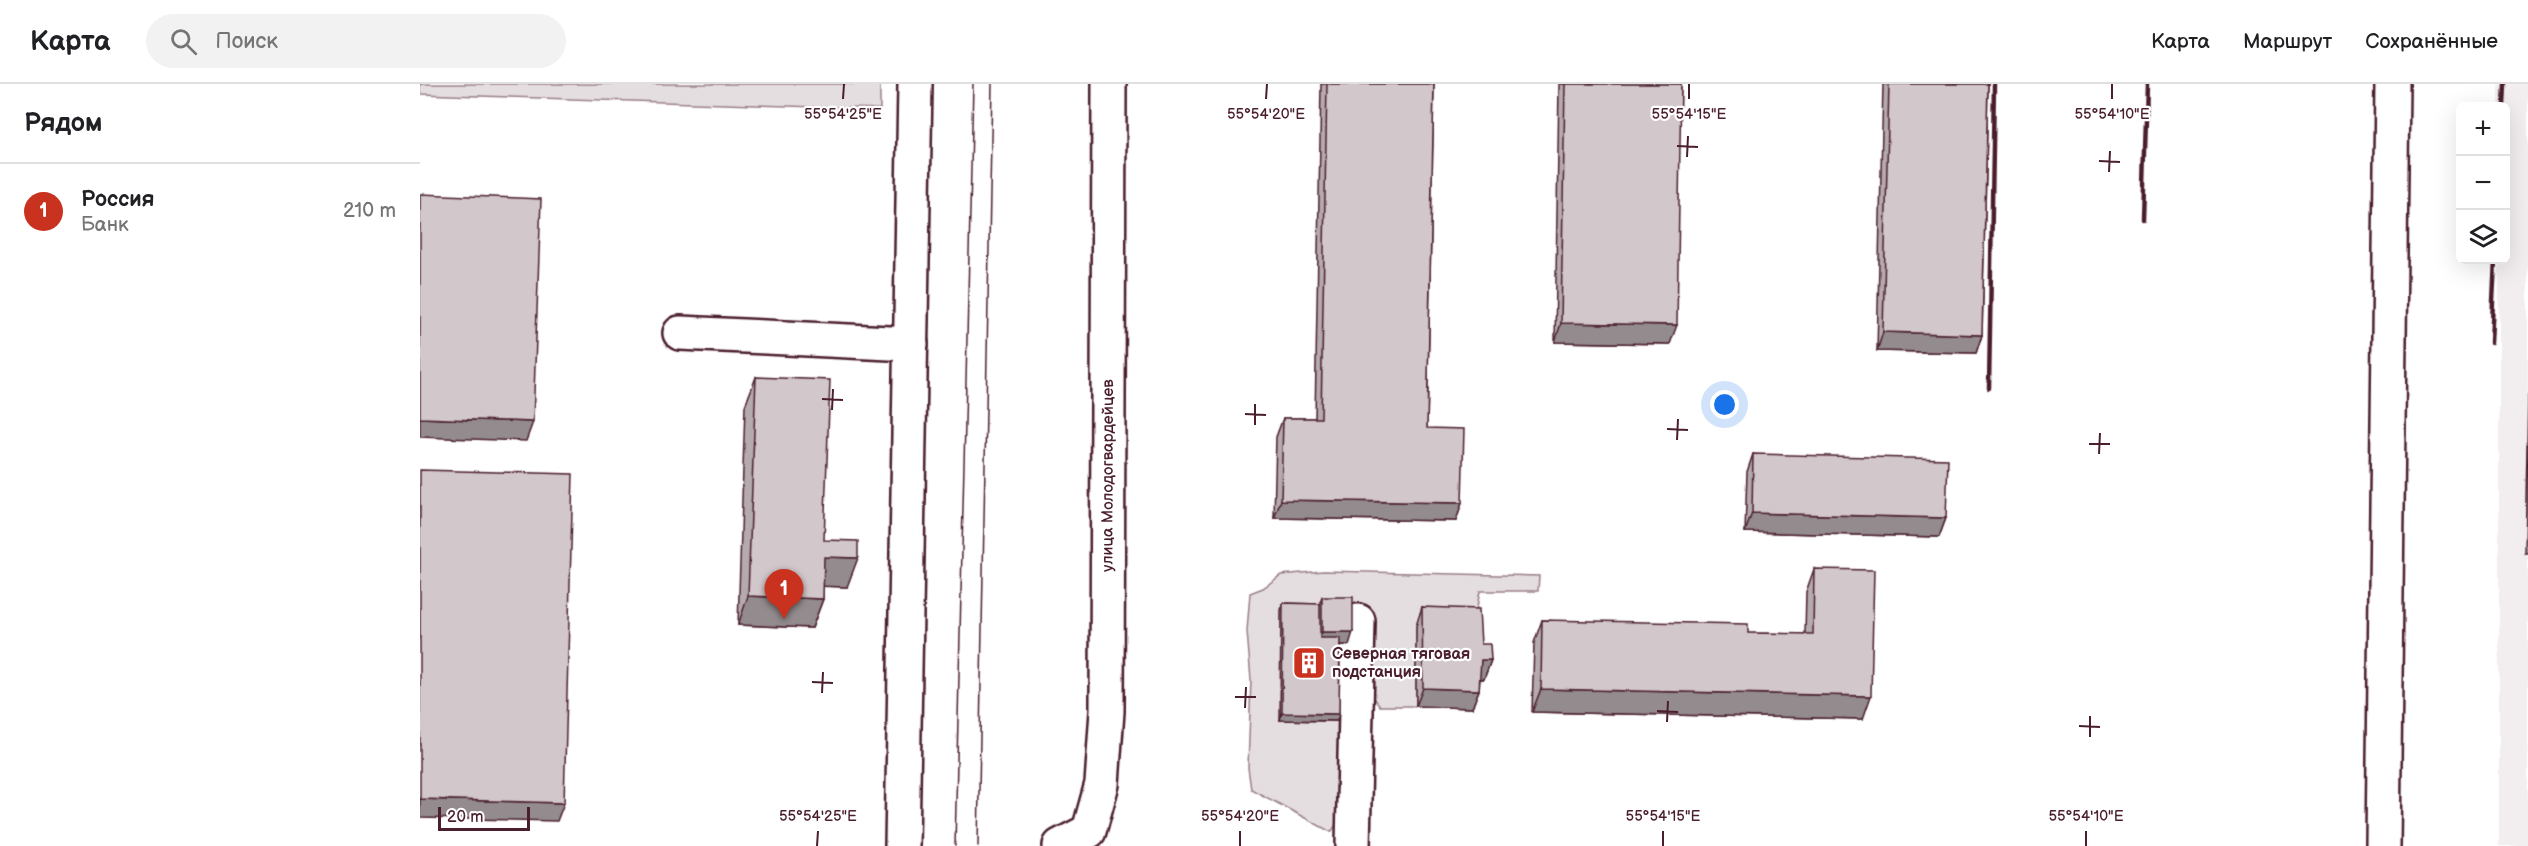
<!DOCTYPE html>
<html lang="ru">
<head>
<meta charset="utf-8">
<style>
  :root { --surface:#fff; --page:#f2f2f2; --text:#202124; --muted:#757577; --line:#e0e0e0; --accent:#c8321e }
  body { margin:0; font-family:"Balsamiq Sans",sans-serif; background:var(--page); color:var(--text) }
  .controls { position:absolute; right:18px; top:18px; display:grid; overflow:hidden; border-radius:9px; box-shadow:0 6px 24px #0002 }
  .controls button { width:54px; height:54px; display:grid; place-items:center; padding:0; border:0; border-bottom:2px solid var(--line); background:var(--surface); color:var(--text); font:30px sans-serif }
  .scale { position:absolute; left:18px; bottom:15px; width:92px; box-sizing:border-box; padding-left:6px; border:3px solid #4a1f2b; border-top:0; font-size:16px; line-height:21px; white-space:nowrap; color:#4a1f2b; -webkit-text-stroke:4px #fff; paint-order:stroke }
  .you { position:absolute; left:1305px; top:321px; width:21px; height:21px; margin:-15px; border:4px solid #fff; border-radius:50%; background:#1a73e8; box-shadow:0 0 0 9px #1a73e833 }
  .badge { display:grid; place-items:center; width:39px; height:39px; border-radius:50%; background:var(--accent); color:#fff; font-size:20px; font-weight:700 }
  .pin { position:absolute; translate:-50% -50px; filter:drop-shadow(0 2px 3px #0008) }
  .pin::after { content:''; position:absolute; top:32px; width:21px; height:18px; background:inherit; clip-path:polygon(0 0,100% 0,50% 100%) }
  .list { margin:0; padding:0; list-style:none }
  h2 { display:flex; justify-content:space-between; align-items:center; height:78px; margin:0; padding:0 24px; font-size:26px }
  h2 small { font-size:20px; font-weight:400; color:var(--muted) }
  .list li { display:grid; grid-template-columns:39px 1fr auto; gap:18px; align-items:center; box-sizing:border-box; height:96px; padding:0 24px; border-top:2px solid var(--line) }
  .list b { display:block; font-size:22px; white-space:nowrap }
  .list p { margin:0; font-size:20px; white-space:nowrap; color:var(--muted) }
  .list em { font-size:20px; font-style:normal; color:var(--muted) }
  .icon { flex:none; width:33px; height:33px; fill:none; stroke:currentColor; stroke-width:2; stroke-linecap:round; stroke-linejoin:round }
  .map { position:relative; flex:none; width:2108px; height:762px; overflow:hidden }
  header { display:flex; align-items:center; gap:36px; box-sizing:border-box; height:84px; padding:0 30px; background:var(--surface); border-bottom:2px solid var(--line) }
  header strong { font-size:28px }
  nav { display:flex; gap:33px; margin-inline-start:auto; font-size:21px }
  .search { width:420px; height:54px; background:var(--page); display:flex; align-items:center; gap:15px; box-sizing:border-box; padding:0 21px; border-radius:33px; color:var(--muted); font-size:22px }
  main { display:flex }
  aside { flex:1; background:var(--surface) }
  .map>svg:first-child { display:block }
  .built { fill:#f2eeef }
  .green { fill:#e5dee0; stroke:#987e86; stroke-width:1.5 }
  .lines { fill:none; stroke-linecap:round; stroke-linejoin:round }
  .minor-casing { stroke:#4a1f2b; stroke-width:38 }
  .minor { stroke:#fff; stroke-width:33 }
  .tram { stroke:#4a1f2b; stroke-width:1.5 }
  .rail { stroke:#4a1f2b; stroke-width:4.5 }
  .wall { fill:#b5abaf; stroke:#4a1f2b; stroke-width:1.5 }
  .shaded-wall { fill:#938b8e; stroke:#4a1f2b; stroke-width:1.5 }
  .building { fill:#d2c7cb; stroke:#4a1f2b; stroke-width:1.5 }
  .ticks { fill:none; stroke:#4a1f2b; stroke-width:2 }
  .labels { text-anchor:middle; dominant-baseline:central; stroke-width:4.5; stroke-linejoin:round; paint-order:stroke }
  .street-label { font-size:16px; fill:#4a1f2b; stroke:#fff }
  .poi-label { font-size:16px; font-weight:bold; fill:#4a1f2b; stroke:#fff; text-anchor:start }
  .ticks-label { font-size:15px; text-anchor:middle; fill:#4a1f2b; stroke:#fff; stroke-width:4.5; stroke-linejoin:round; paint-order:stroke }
</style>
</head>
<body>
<header>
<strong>Карта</strong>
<div class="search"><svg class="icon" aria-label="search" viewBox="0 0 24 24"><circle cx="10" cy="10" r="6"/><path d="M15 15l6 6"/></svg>Поиск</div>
<nav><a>Карта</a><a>Маршрут</a><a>Сохранённые</a></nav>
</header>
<main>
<aside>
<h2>Рядом<small></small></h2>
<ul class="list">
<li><span class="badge">1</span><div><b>Россия</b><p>Банк</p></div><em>210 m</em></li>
</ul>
</aside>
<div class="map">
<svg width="2108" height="762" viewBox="0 0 2108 762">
  <rect width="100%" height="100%" fill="#fff"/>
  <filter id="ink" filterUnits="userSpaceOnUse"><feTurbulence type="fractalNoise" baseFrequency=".0167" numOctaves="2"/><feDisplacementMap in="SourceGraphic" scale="12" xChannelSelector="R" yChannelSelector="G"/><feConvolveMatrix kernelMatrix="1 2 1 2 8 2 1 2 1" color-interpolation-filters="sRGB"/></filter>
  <g filter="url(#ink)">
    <path class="built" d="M2079,0H2108V762H2079V176H2086V22H2079Z"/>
    <g class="green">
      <path d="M0,0H460V25L0,10Z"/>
      <path d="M903,487L1119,492L1118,507H1060L1053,544L996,542V622H960L952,611L954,528L945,524L860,636L917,637L922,639L919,737L911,748L831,705L828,684L831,596L827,547L830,509L843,504L861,491Z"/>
    </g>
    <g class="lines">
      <defs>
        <g id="minor">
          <path d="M260,249L491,260"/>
          <path d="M482,762L495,0"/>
          <path id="s1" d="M640,762L669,747L682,700L687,627L689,0"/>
          <path d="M933,762L938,537"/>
          <path d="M1963,762L1972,0"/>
        </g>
      </defs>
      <use href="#minor" class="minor-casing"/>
      <use href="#minor" class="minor"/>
      <g class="tram">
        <path d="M535,762L553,0"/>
        <path d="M558,762L572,0"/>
      </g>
      <g class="rail">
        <path d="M2084,22L2085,0"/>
        <path d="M1723,135L1727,0"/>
        <path d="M2071,259L2075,176"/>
        <path d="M1569,304L1574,0"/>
      </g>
    </g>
    <g class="wall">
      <path d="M901,0H1014L1007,344L1042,419L1036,437L854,434L856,353L863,334H895Z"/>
      <path d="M1139,0H1261L1250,260L1135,258Z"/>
      <path d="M1463,0H1568L1562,251L1556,269L1457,267Z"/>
      <path d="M336,293L404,456L427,503L403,502V515L392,544L318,541L325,322Z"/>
      <path d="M2108,311V469H2105Z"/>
      <path d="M1333,370L1526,434L1519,453L1325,448L1327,388Z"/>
      <path d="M1394,485L1443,635L1112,628L1114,559L1122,536L1328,549L1385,550L1386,508Z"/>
      <path d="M902,513L929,561H920L917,637L860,636L861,526L863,519L900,520Z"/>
      <path d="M1002,523L1061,560L1071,576L1064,595H1060L1059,606L1052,624L996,622V542Z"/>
    </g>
    <g class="shaded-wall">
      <path d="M1141,239L1257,241L1250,260L1135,258Z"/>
      <path d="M1463,248L1562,251L1556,269L1457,267Z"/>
      <path d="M0,334L113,338L106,357L0,353Z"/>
      <path d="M861,416L1042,419L1036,437L854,434Z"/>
      <path d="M1332,429L1526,434L1519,453L1325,448Z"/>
      <path d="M404,473L438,474L427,503L393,502Z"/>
      <path d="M328,512L403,515L392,544L318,541Z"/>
      <path d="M902,548H933L929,561H897Z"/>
      <path d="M1061,576H1071L1064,595L1054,594Z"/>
      <path d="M1003,604L1059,606L1052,624L996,622Z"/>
      <path d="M1121,605L1451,612L1443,635L1112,628Z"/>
      <path d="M862,629L919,630L917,637L860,636Z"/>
      <path d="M0,715L144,719L137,737L0,734Z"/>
    </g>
    <g class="building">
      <path d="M907,0H1014L1007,344L1044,345L1042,419L861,416L863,334H901Z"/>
      <path d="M1145,0H1261L1257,241L1141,239Z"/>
      <path d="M1469,0H1568L1562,251L1463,248Z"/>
      <path d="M0,110L121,115L113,338L0,334Z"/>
      <path d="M336,293L410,296L404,456L438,457V474L404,473L403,515L328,512Z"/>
      <path d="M1333,370L1528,375L1526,434L1332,429Z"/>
      <path d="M0,386L153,390L144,719L0,715Z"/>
      <path d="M1394,485L1454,486L1451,612L1121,605L1122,536L1328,540V549L1393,550Z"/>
      <rect x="902" y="513" width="31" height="35"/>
      <path d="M863,519L900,520V554H920L919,630L862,629Z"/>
      <path d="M1002,523L1059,525L1061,560H1070L1071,576H1061L1059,606L1003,604Z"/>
    </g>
  </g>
  <path class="ticks" d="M423,15L424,0M846,15L847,0M1269,15V0M1692,15V0M1257,62L1278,63M1267,73L1268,52M1679,77L1700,78M1689,88L1690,67M402,315L423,316M412,326L413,305M825,330L846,331M835,341V320M1247,345L1268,346M1257,356L1258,335M1669,360H1690M1679,370L1680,349M392,598L413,599M402,609L403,588M815,613H836M825,624L826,603M1237,627L1258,628M1247,638L1248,617M1659,642L1680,643M1670,653V632M397,762L398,747M820,762V747M1243,762V747M1666,762V747"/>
  <defs>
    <symbol id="building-square" viewBox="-11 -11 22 22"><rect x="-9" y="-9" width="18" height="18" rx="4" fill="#c8321e" stroke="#fff"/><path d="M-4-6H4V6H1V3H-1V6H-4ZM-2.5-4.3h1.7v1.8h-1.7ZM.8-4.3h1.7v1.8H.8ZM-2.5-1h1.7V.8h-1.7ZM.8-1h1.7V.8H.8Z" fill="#fff"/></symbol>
  </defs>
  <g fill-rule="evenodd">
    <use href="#building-square" x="870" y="560" width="38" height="38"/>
  </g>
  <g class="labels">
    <g class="street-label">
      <text stroke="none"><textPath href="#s1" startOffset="390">улица Молодогвардейцев</textPath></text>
    </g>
    <g class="poi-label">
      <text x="912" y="570">Северная тяговая<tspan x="912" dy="18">подстанция</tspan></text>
    </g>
  </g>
  <g class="ticks-label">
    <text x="423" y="35">55°54'25"E</text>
    <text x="846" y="35">55°54'20"E</text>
    <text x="1269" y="35">55°54'15"E</text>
    <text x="1692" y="35">55°54'10"E</text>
    <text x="398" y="737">55°54'25"E</text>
    <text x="820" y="737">55°54'20"E</text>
    <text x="1243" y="737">55°54'15"E</text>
    <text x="1666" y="737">55°54'10"E</text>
  </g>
</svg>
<div class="controls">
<button>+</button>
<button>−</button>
<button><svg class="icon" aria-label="layers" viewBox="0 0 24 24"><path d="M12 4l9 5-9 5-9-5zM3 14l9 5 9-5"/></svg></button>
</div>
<div class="scale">20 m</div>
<div class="you"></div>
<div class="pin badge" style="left:364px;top:535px">1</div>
</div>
</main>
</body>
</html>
